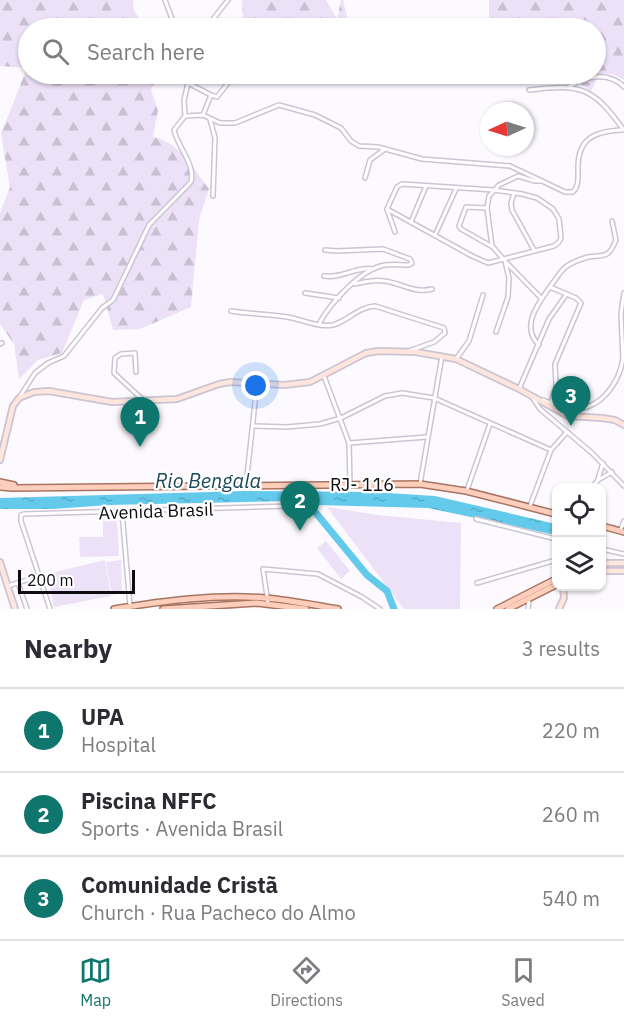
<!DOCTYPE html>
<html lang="en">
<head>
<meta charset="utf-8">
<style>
  :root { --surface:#fff; --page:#f7f7f7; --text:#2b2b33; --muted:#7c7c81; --line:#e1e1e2; --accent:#0f766e }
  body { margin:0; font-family:"IBM Plex Sans",sans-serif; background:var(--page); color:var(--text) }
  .controls { position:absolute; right:18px; bottom:18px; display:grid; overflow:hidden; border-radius:12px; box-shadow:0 2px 4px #0004 }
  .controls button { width:54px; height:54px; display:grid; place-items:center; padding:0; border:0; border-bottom:2px solid var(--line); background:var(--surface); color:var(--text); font:30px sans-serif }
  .compass { position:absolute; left:480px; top:102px; width:54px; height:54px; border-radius:50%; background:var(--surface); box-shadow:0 2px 4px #0004; rotate:266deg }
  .scale { position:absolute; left:18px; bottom:15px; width:117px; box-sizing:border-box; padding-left:6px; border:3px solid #0e0c11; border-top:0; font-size:16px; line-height:21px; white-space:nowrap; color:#0e0c11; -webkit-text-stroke:4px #fff; paint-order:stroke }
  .you { position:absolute; left:256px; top:386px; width:21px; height:21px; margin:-15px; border:4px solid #fff; border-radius:50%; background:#1a73e8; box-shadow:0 0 0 9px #1a73e833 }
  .badge { display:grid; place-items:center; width:39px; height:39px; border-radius:50%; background:var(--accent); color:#fff; font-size:20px; font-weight:700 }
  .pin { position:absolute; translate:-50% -50px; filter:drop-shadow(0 2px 3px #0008) }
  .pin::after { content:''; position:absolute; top:32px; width:21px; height:18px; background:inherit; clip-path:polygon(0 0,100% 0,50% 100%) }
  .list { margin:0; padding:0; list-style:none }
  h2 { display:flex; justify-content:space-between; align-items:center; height:78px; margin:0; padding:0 24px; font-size:26px }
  h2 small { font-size:20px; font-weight:400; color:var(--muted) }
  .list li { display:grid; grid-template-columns:39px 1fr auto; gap:18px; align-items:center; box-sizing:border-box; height:84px; padding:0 24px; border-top:2px solid var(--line) }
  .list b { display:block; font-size:22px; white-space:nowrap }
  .list p { margin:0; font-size:20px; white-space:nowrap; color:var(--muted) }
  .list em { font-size:20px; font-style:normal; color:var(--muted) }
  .icon { flex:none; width:33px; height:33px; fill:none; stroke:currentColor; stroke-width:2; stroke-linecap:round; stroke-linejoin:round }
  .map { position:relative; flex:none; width:624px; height:609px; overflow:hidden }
  .search { position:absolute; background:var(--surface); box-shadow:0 2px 4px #0004; left:18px; right:18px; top:18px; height:66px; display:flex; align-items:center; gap:15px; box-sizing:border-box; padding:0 21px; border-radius:33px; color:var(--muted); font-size:22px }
  .sheet { height:330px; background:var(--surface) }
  nav { display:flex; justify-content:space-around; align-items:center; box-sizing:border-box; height:84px; border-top:2px solid var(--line); background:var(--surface); font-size:16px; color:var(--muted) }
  nav a { display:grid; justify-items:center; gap:3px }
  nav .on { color:var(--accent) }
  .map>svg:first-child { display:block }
  .forest { fill:url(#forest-firs) }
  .pitch { fill:#ece1f7 }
  .water { fill:url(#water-ripples) }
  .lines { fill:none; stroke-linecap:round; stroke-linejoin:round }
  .river { stroke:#63caec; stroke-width:7 }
  .street-casing { stroke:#ccc4d4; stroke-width:6 }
  .secondary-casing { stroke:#ccc4d4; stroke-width:8 }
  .primary-casing { stroke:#a87562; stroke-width:8 }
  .street { stroke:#fff; stroke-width:3 }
  .secondary { stroke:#fee6dd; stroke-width:4.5 }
  .primary { stroke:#fdcebb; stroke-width:5 }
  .labels { text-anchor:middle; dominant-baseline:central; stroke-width:4.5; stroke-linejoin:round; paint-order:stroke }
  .street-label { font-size:18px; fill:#0e0c11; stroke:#fff }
  .water-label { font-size:20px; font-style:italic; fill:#1c4957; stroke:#fff }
</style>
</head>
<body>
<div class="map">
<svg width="624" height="609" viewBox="0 0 624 609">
  <defs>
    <pattern id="forest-firs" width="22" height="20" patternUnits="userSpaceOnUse" patternTransform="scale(1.5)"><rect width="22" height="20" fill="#ece1f7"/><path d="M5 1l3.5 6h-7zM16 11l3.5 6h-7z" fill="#c9c0d3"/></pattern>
    <pattern id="water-ripples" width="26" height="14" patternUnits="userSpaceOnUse" patternTransform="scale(1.5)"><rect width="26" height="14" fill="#63caec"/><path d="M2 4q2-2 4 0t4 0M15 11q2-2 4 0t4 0" fill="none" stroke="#55acc9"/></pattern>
  </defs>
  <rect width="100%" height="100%" fill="#fcfafe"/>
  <g class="forest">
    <path d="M0,0H133L134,11L146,28H28V74H158L151,90L158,110L153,137C181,143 193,168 209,189L199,220L191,307L140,329L113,330L103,294L84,300L62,353L38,360L19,379L14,344L0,324V213L10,187L1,134L27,68L0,66Z"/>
    <path d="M242,0H326L337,19L341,0H343L350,28H239L243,24Z"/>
    <path d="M489,0H624V80L613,74H599L591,91L570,78L533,83L527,74H596V28H493L489,17Z"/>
  </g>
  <g class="pitch">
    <path d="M327,507L378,515L461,523L460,609H404Z"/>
    <path d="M117,520L119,556L80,557L79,537H103V521Z"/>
    <path d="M326,541L350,571L341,579L317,548Z"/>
    <path d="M105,560L111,596L54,607L47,574Z"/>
    <path d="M121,560L122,593L112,595L106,562Z"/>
  </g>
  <path class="water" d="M244,491L372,492L435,496L556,524V535L428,508L317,505L294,501L109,505L53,509H0V498Z"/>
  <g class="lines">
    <path class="river" d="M302,496L367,575L387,591L394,609"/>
    <defs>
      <g id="street">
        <path d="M165,0L172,19L180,28"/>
        <path d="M206,28L228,0"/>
        <path d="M186,74L188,83L211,95L203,115"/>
        <path d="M570,86C587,75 610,72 624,87"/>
        <path d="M529,90C580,84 592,86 623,129"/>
        <path d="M211,95L217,97L235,74"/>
        <path d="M185,116L203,115L220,123H235L279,105L315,115L341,128L351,141L359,146L378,147L422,159L510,166L542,181"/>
        <path d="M210,119L215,138L213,196"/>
        <path d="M365,178L370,160L385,149"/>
        <path d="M514,193L511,203L512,210L534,250"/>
        <path d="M487,208L466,207L459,226L461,229L491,246"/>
        <path d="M387,209L472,256L488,263L554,246L559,242L561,238L559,219L553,209L537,198L522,194L494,190L402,184L397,187L387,209L395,232"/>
        <path d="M411,222L426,186"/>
        <path d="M435,235L456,189"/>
        <path d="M507,263L541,298"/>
        <path d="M324,276C342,279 356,266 373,269"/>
        <path d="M355,284C364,282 374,279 384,281C402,283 415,294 432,289"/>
        <path d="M550,287L576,298L581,303L555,364L556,386L551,403"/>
        <path d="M305,293L339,298"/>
        <path d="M231,311C250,314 268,314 287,317C301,319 319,328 333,325C348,321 358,307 375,306L444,328L445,333L434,342L409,351"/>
        <path d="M319,324C330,303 361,269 385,265C393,264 401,265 409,265L412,263L410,259L383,249L337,251L325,250"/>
        <path d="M496,332L508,297L509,278L505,261L492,246L487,208L489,196L499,185L518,176L535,181H542L565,192H573C579,186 578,178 578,170C577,138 595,131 623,130"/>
        <path d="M0,344L2,343"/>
        <path d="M539,345C519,326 540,301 552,284C556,279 561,270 567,266C573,262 581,259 588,257C604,254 608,260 616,240L612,221"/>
        <path d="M456,359L469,341L483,295"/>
        <path d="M623,360L621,314L624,293"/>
        <path d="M136,372L135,353L121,354L115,358L114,373L143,400"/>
        <path d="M324,376L349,443L350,483"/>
        <path d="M519,389L549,319L566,295"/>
        <path d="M532,397L540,409L592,453L624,486"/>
        <path d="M19,398L35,373L48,363L64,356L102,308L113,300L149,225L191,182C196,165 177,146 174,130L185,116L184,100L188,83"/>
        <path d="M543,400C553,404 563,409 574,409C601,409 619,383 623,359"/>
        <path d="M253,426L287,427L320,424L341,418L385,396L402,393L434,398L551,450"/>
        <path d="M349,443L427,437"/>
        <path d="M598,479L603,463"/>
        <path d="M420,484L442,356"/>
        <path d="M246,485L257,384"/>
        <path d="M592,488L598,480L612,472"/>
        <path d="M467,490L490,424"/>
        <path d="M530,506L551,450L567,432"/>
        <path d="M122,512L130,606"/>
        <path d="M476,519L556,539"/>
        <path d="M620,531L624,521"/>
        <path d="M602,549L624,554"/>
        <path d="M18,583L27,609"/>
        <path d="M477,583L556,560"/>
        <path d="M8,586L39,576"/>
        <path d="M268,603L263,569L318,574L362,597L380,609"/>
        <path d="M50,609L21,521V515L24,514L291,506"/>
        <path d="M528,609L529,599"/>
      </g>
      <g id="secondary">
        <path d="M0,460L13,406L19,398L34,392L49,391L112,402L177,399L219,384L230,382L284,385L310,382L366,353L379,351L416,352L456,359L519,389L568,416L602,418L615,420L624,425"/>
        <path d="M0,562L15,609"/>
        <path d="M602,563H624"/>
        <path d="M602,571H624"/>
        <path d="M559,609L564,598L563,586"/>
      </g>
      <g id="primary">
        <path d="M0,482L14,485"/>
        <path d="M0,487L12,488L420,484L466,491L556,514"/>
        <path d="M602,526L624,532"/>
        <path d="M114,609C163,601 215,594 265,598C289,600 314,605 338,609"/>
        <path d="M163,609L257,603L306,609"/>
        <path d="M497,609L556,579"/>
        <path d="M508,609L556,585"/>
      </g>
    </defs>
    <use href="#street" class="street-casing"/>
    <use href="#secondary" class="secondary-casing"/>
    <use href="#primary" class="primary-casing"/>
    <use href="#street" class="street"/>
    <use href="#secondary" class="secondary"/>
    <use href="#primary" class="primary"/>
  </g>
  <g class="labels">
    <g class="street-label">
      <text x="362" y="484">RJ- 116</text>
      <text transform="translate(156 511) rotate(-2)">Avenida Brasil</text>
    </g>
    <g class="water-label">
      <text x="208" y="480">Rio Bengala</text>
    </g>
  </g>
</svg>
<div class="controls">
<button><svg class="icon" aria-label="locate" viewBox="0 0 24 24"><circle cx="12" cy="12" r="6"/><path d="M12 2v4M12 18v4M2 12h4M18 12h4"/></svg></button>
<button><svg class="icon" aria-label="layers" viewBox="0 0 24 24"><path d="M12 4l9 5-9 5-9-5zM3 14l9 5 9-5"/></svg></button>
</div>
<svg class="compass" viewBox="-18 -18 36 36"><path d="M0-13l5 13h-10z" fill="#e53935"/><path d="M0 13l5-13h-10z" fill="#7c7c81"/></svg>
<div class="scale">200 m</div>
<div class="you"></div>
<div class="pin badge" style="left:140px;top:447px">1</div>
<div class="pin badge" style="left:300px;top:531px">2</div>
<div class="pin badge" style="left:571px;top:426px">3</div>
<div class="search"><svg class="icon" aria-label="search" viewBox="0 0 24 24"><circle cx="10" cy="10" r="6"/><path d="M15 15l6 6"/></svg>Search here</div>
</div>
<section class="sheet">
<h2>Nearby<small>3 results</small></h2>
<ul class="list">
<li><span class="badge">1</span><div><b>UPA</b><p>Hospital</p></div><em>220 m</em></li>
<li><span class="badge">2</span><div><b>Piscina NFFC</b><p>Sports · Avenida Brasil</p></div><em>260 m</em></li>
<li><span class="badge">3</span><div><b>Comunidade Cristã</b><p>Church · Rua Pacheco do Almo</p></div><em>540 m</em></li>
</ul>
</section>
<nav>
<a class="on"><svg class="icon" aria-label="map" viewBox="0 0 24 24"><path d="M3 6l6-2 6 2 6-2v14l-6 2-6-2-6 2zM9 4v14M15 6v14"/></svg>Map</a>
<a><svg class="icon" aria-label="directions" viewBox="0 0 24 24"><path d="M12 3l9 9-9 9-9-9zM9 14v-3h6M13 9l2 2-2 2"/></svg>Directions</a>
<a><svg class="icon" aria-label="saved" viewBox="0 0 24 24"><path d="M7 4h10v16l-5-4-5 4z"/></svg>Saved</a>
</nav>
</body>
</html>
